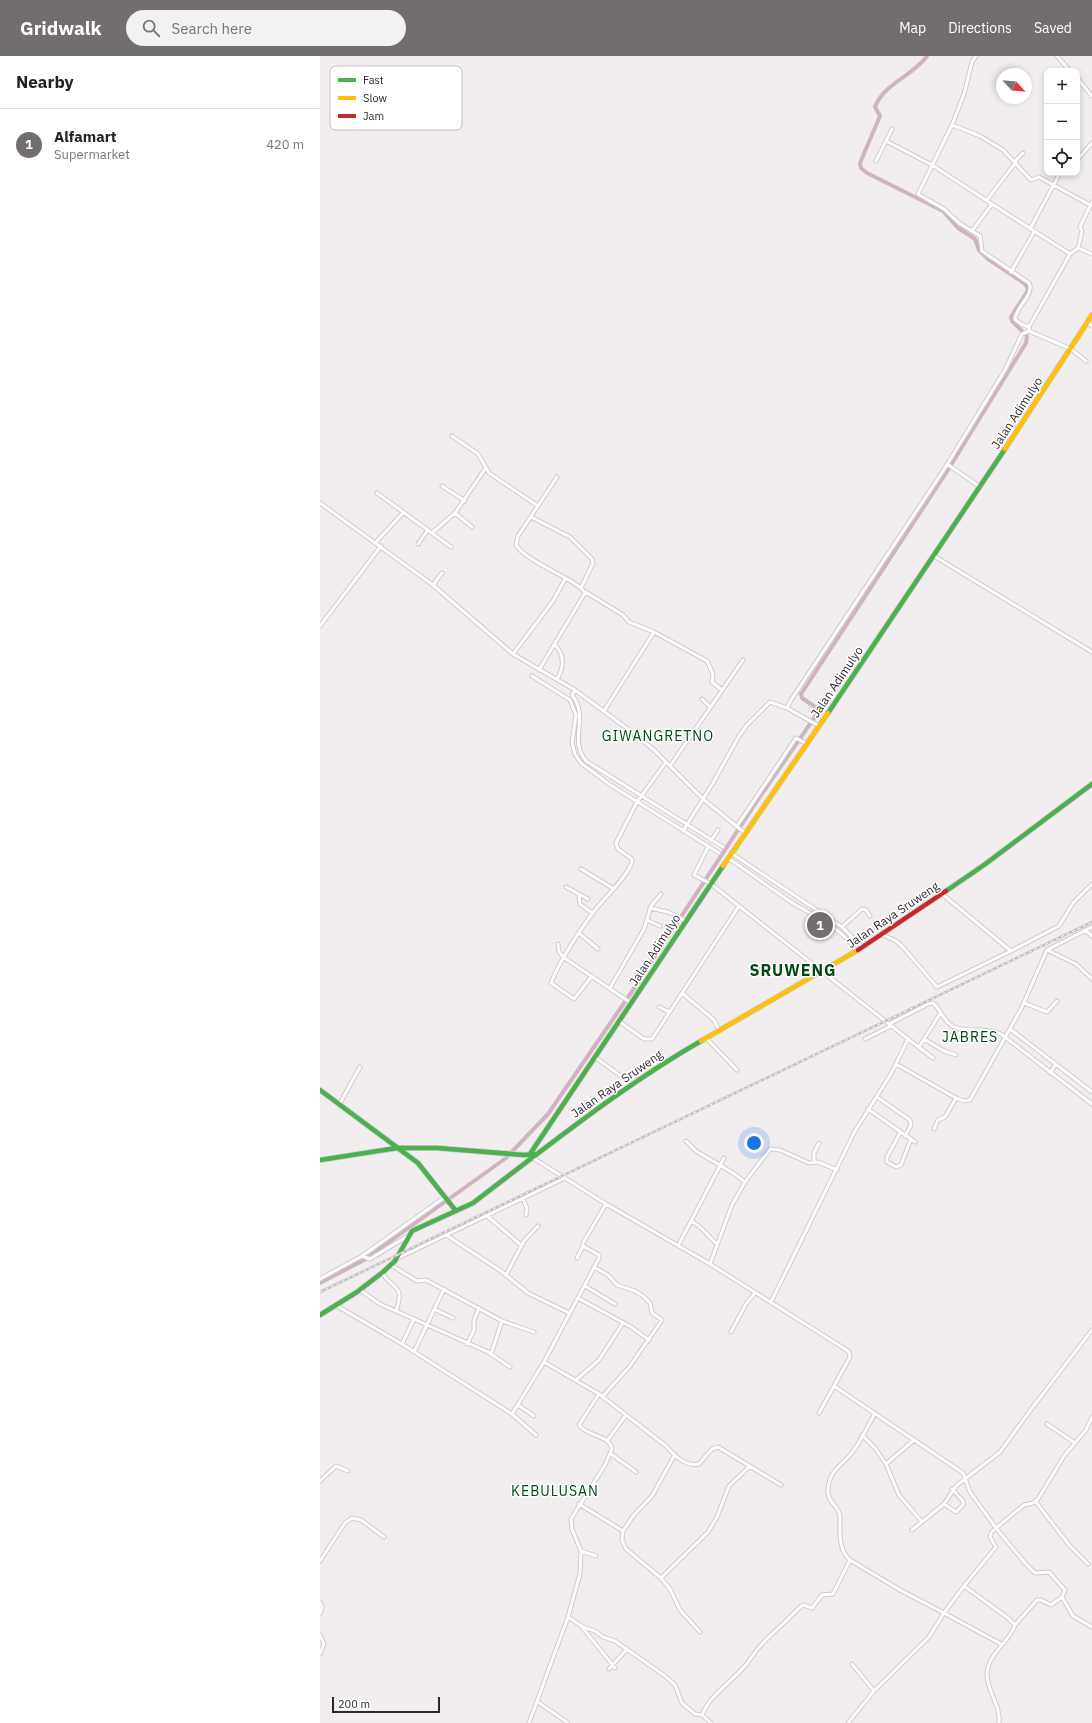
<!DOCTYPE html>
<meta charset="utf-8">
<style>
body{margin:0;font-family:"IBM Plex Sans",sans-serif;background:#f2f2f2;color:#222}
.controls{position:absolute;right:12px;top:12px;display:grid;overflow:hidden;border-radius:8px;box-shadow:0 2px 6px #0003}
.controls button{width:36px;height:36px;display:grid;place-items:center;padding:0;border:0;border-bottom:1px solid #e0e0e0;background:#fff;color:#222;font:20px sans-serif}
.compass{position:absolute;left:676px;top:12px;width:36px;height:36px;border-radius:50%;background:#fff;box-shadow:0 2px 6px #0003;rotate:116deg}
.scale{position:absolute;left:12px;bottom:10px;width:108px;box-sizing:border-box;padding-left:4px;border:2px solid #2d292a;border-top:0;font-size:11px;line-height:14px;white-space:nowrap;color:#2d292a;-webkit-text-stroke:3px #fff;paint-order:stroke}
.you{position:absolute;left:434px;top:1087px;width:14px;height:14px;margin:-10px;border:3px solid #fff;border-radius:50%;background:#1a73e8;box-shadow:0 0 0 6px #1a73e833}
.badge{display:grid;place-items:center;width:26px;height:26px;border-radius:50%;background:#726e6f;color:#fff;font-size:13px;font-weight:700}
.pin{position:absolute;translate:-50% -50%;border:2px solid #fff;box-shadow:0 1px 4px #0006}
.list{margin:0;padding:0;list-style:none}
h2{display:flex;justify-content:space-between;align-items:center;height:52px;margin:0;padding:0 16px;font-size:17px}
h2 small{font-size:13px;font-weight:400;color:#767676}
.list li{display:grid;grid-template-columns:26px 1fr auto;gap:12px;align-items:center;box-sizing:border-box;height:72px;padding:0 16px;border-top:1px solid #e0e0e0}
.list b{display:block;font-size:15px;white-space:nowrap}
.list p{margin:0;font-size:13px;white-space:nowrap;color:#767676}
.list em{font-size:13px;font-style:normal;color:#767676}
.icon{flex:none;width:22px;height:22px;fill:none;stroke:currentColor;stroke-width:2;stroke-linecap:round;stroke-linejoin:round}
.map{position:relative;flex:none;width:772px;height:1667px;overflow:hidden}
header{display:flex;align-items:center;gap:24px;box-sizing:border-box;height:56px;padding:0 20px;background:#726e6f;color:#fff}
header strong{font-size:19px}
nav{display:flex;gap:22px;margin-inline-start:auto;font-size:14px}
.search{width:280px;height:36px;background:#f2f2f2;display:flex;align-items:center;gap:10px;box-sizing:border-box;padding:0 14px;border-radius:22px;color:#767676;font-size:15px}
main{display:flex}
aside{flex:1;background:#fff}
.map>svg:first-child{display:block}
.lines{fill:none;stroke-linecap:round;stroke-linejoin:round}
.canal{stroke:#ceb4bf;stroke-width:4}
.street-casing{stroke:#cfcbcd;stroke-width:5}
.fast-casing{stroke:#cfcbcd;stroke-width:6}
.slow-casing{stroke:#cfcbcd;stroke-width:6}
.jam-casing{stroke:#cfcbcd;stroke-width:6}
.street{stroke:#fdfcfd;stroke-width:3}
.fast{stroke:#4caf50;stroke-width:4.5}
.slow{stroke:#ffc107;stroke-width:4.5}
.jam{stroke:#c62828;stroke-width:4.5}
.rail-casing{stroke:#c1c0c0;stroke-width:2.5}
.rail{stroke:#fff;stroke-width:1;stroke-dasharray:3;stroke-linecap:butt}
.labels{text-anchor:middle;stroke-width:3;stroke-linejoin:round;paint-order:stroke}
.street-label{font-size:12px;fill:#2d292a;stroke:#fff}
.quarter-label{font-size:14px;letter-spacing:1px;fill:#024717;stroke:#fff}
.district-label{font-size:16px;font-weight:bold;letter-spacing:1px;fill:#024717;stroke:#fff}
.key{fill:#fff;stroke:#c0bfbf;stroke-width:1}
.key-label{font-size:11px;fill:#2d292a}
</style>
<header>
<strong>Gridwalk</strong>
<div class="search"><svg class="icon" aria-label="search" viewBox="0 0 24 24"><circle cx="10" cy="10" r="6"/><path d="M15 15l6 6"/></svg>Search here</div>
<nav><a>Map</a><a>Directions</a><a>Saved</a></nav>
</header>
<main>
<aside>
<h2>Nearby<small></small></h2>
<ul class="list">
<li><span class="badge">1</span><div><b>Alfamart</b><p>Supermarket</p></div><em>420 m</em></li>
</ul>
</aside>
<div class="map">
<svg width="772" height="1667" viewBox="0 0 772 1667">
<rect width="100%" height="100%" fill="#f2edef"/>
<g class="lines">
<path class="canal" d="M0,1227l44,-23 142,-102 42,-44 85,-124 128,-195 58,-84 -1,-2 -16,-11 -1,-4 145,-221 80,-130 1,-7 -15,-15 -1,-4 16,-25 1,-4 -4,-5 -36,-24 -9,-9 -4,-11 -17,-11 -15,-17 -76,-38 -6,-5 -1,-5 20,-47 -5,-9c9,-24 38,-31 52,-51"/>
<defs>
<path id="street" d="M656,0l-4,6 -8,32 -12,31 -34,69 26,15 15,14 21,13 2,15 47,32c6,11 -13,24 -14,36l6,5 8,3
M737,0l13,15
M757,22l15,18
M632,69l28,11 23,14 28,30 8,-3 51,28
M566,85l46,24 60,39
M757,104l15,-17
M556,105l16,-32
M695,105l8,-8
M667,144l29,-38
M710,173l30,-56
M652,175l20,-27 78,50
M758,192l4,-17 -2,-4 12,-25
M691,216l23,-40
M767,267l5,3
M709,275l42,18 15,12
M132,380l26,18 11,19 49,33
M627,408l33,23
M122,430l23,15
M57,437l74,54
M0,447l113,82 80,69 62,36 61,45 19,16 48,48 42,34
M135,457l17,14
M211,461l39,20 22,22 1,4 -12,25
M113,476l22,-19 30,-44
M56,486l27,-29
M98,488l10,-14
M614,500l158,96
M113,529l9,-12
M264,535l39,24 6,7 25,10 -50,79
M0,570l61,-80
M334,576l53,29 6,13 -1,8 10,8
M235,589c10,10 9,23 2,34
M193,598l40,-53 12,-22
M219,614l46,-77c-5,-12 -59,-31 -69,-48l2,-9 39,-59
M212,620l38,24 6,15 -4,28 3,11 6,9 28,21 110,69
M255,634l-3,5c18,23 -4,44 14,66l137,86
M382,643l8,8
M499,670l-32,-18 4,-8 152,-229 62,-101 17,-36 7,-3v-4l41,-73 8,-6 14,6
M350,710l73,-106
M417,770l59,-88 11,6
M363,775l30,-48 26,-47 8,-11 23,-23 17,6
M391,785l7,-11
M388,791l-14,28 17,9 178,140 39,-20 5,-1c8,6 9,18 21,24 14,6 32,0 47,7l91,70
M411,797l111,74 20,20
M408,802c20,14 40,28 60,42 24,16 53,26 68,51
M261,813l33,20
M246,831l22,12
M622,838l69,57 48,-25 14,-23 19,-19
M259,839l1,9 12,9
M330,852l18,4 18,9
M327,864l13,6
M522,871l20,-18 4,1 4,6
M765,874l7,6
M260,878l18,15
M561,878l15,7 6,5 35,41 74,-36
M238,888l1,8 4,5 68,46
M727,894l29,14 16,15
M272,920l-18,23 -23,-16c8,-21 30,-54 43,-72 8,-10 40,-41 38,-52l-14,-10 -2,-6 21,-41 29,-40
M290,932l34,-59 7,-23 10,-12
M362,937l32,27 5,10
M704,947l23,9 10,-11
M339,951l10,5
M300,966l24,17h8l87,-133
M690,973l82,63
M386,982l31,32
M545,983l26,-13
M588,983l25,19
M604,983l20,12 12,4
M599,991l21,-33
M276,1002l25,18
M576,1008l60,34 8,3 6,-1 51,-91 26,-59 45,-23
M730,1017l6,-9
M557,1041l33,23 1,5 -6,11
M19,1049l21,-38
M548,1053l47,33
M614,1073l4,-9 7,-3 11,-19
M580,1077l-13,24v5l9,5 5,-2 10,-26
M366,1085l10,10 37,22 12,9
M213,1102l73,46 104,60 135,85 4,3 1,5 -16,29 129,87 7,19 26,36 28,-23 9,-2 5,-4 26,-43 22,-26 6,-13
M494,1106v-9l5,-10
M203,1143l4,9 -1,7
M166,1159l35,30
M371,1165c11,5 16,15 26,23
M126,1179l119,-57
M358,1190l46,-88
M42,1200l83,-59
M78,1202l48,-23 55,36 27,22 41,20
M257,1202l6,-12
M390,1208l22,-59 13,-23 25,-33 10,1 29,13 9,-1 19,8
M71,1209l26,16 9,-1 76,41 32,11
M274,1211l14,8 9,10 18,6 8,5 7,7 2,10 10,7 -32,46 -27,30
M62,1217c12,18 23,11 14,38
M186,1219l18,-34 14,-15
M0,1223l42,-23 8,3 36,-22
M265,1230l30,18
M40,1234l20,14 108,48 22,15
M258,1242l53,29 18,13
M451,1246l84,-171 37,-59 16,-33 -19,-15
M17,1250l65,38 110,70 32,-52 55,-104v-3l-16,-9v-3l23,-39
M114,1253l19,9
M411,1276l15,-28 9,-11
M82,1288l12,-25
M147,1288l7,-14v-10l5,-12
M94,1296l30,-63
M171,1298l11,-33
M256,1324l23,-20 24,-37
M279,1338l67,52c8,9 19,21 33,18l13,-15 6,-2 63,38
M198,1349l16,11
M499,1357l15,-27
M555,1357c-7,13 -13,26 -21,37 -11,16 -27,20 -26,43 1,11 12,14 12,24 0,14 -2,33 10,43l50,30 44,23 20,-27
M192,1358l24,21
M727,1368l28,19
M542,1379l13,13 11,16
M594,1384l-28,24 13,31 23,27
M287,1385l19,-26
M291,1398l25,18
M0,1425l16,-15 12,5
M716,1446l33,43 19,19
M259,1448l44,27 10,-15 19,-20 22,-40
M624,1448l12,8 7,-7v-4l-11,-12
M592,1474l32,-26 12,-18 44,-34 32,-44 60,-78
M303,1475l-1,9 4,9 35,29 9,11 10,21 20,22
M261,1495l15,5
M0,1505l25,-38 7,-5 9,2 23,17
M341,1522l47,-46 9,-15 12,-31 21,-20
M0,1546l2,5 -2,7
M248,1561l15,10 12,4 8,6 12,4 50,35 10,9 7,18 13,11 7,1
M695,1569l22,-25h4l10,5 11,-8 11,19 19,11
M262,1571l33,41
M0,1579l4,9 -4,10
M532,1608l22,27
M289,1613l18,-20
M218,1646l30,21
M209,1667l39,-106 12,-43 1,-23 -9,-22 -1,-10 34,-54 7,-16c-2,-14 -26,-13 -33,-24l20,-31 -55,-32
M391,1667l-9,-8c7,-19 28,-32 41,-47 7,-7 11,-16 19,-24 11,-12 25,-23 36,-35l5,-4 9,3 10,-13 11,-1 17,-34
M528,1667l26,-32 55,-54 15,-24 57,31
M679,1667c2,-18 -12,-31 -12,-49 1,-21 22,-31 28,-49l-7,-7 -44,-32 32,-39 -6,-10 1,-4 5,-5 29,35 10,10 14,-1 16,18 -3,7"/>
<path id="fast" d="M508,657l177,-264
M626,835l38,-26 108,-81
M0,1034l98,73 38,48
M210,1098l193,-288
M0,1104l77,-12h40l87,7 13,-1c54,-41 105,-79 164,-113
M0,1259l37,-23 26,-20 12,-11 17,-30 61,-28 64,-49"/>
<path id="slow" d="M685,393l87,-134
M403,810l105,-153
M381,985l157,-91"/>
<path id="jam" d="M538,894l88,-59"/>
</defs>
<use href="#street" class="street-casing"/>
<use href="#fast" class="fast-casing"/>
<use href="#slow" class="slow-casing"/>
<use href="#jam" class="jam-casing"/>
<use href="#street" class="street"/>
<use href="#fast" class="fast"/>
<use href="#slow" class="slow"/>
<use href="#jam" class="jam"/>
<defs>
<path id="rail" d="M0,1236l772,-370"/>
</defs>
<use href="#rail" class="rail-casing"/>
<use href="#rail" class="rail"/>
</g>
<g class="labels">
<g class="street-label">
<text transform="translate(697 357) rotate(-57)" y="4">Jalan Adimulyo</text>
<text transform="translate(517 626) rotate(-56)" y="4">Jalan Adimulyo</text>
<text transform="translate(573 859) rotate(-34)" y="4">Jalan Raya Sruweng</text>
<text transform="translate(335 894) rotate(-57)" y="4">Jalan Adimulyo</text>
<text transform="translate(297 1028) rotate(-35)" y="4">Jalan Raya Sruweng</text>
</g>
<g class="quarter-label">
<text x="338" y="685">GIWANGRETNO</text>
<text x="650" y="986">JABRES</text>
<text x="235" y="1440">KEBULUSAN</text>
</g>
<g class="district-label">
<text x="473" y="920">SRUWENG</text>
</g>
</g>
<rect x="10" y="10" width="132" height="64" rx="6" class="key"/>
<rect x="18" y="22" width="18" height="4" fill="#4caf50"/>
<rect x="18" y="40" width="18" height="4" fill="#ffc107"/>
<rect x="18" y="58" width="18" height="4" fill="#c62828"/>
<g class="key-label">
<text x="43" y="28">Fast</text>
<text x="43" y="46">Slow</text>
<text x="43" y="64">Jam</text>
</g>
</svg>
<div class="controls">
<button>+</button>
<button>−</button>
<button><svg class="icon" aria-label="locate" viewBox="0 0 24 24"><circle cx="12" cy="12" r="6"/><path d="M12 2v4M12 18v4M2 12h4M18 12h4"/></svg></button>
</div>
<svg class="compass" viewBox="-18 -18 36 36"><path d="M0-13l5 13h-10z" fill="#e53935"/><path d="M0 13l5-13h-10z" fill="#767676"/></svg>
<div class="scale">200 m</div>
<div class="you"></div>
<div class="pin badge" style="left:500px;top:869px">1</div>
</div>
</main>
